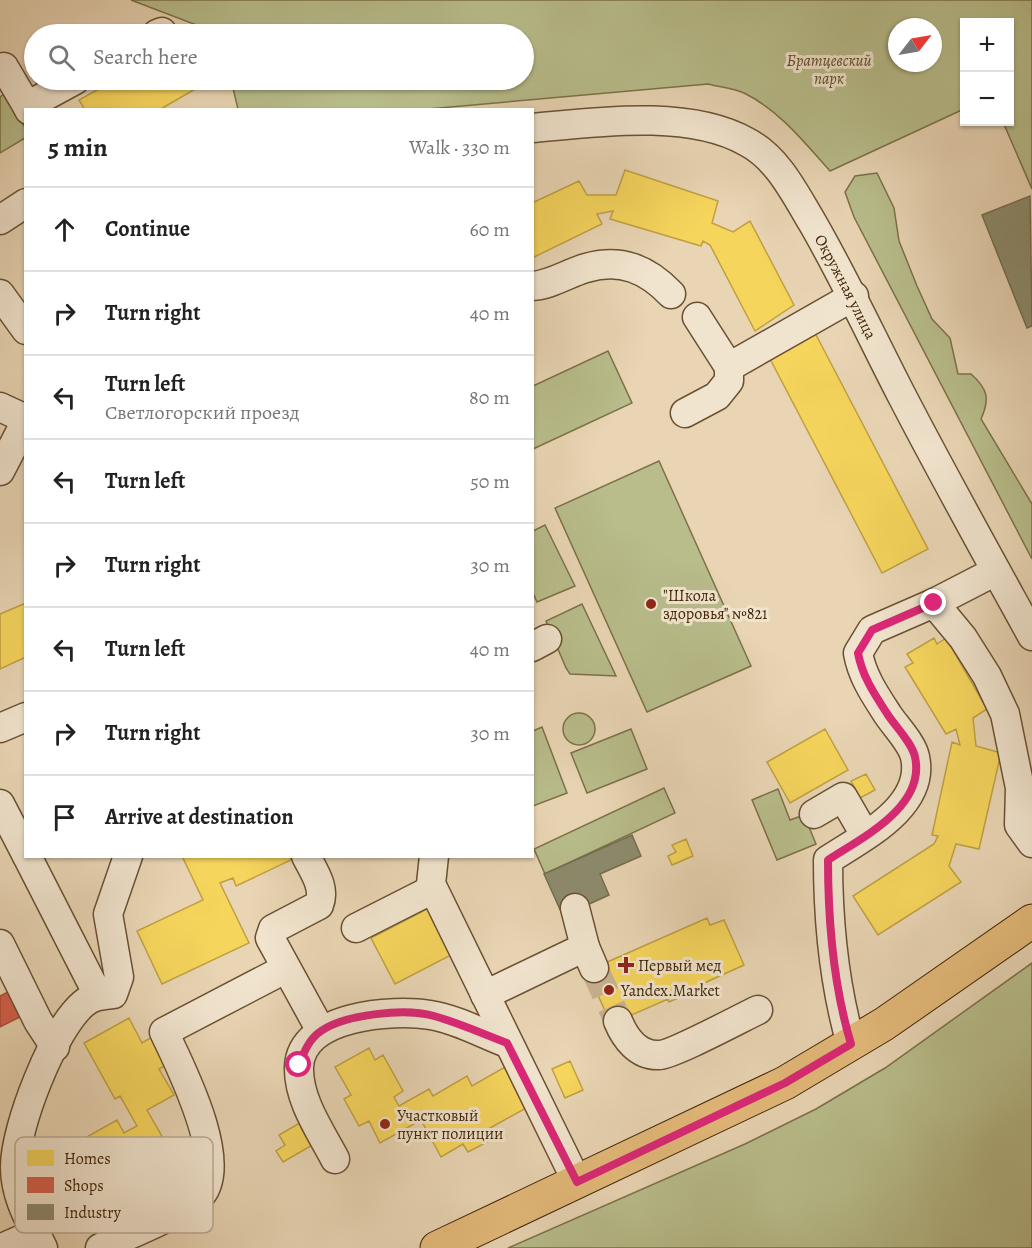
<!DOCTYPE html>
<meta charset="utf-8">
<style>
body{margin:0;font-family:Alegreya,serif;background:#f6f6f6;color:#222}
.controls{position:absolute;right:18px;top:18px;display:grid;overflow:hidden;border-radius:0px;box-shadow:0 2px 4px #0004}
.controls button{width:54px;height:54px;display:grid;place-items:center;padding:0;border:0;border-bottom:2px solid #e0e0e0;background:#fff;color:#222;font:30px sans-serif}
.compass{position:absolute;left:888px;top:18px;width:54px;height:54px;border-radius:50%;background:#fff;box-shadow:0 2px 4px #0004;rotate:59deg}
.stop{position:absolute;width:18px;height:18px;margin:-14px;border:4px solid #db2777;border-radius:50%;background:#fff}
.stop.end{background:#db2777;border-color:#fff;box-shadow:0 2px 6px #0008}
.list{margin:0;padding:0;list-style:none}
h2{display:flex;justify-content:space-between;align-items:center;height:78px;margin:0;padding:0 24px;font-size:26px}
h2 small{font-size:20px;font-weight:400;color:#767676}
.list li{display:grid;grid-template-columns:39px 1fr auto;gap:18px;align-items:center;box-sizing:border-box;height:84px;padding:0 24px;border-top:2px solid #e0e0e0}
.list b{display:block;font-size:22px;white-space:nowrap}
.list p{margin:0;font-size:20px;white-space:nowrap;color:#767676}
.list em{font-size:20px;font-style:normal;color:#767676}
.icon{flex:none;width:33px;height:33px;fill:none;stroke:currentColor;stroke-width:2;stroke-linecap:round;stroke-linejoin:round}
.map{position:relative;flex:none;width:1032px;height:1248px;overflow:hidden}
.search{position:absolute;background:#fff;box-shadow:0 2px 4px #0004;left:24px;top:24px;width:510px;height:66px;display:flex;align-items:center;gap:15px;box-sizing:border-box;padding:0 21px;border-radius:33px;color:#767676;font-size:22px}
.panel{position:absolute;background:#fff;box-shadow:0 2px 4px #0004;left:24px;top:108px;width:510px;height:750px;border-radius:0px}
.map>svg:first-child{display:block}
.green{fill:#b8bd8b;stroke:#7c7148;stroke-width:1.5;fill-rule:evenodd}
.homes{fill:#f6d55c;stroke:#bfa042;stroke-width:1.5}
.shops{fill:#d6604d;stroke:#a94e38;stroke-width:1.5}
.industry{fill:#8c8c6e;stroke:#756d4f;stroke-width:1.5}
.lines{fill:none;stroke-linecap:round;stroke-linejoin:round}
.minor-tunnel{stroke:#c7b291;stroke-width:28;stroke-dasharray:28 14;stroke-linecap:butt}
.minor-casing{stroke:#6a5132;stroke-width:31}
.major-casing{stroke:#3f2506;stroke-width:35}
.minor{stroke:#f1e4ce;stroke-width:28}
.major{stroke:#e4ba7a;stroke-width:33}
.route{stroke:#db2777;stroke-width:8}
.poi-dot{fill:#8f2418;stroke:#f1e4ce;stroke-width:2}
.labels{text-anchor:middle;stroke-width:6;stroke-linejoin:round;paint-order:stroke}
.park-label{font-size:16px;font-style:italic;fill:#5d4b27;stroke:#f1e4ce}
.street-label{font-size:16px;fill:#3f2506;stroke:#f1e4ce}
.poi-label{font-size:16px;fill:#3f2506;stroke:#f1e4ce;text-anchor:start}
.key{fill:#f1e4ce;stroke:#bcab92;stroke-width:1.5}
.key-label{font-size:16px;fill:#3f2506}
</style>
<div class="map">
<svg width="1032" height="1248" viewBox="0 0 1032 1248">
<rect width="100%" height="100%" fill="#e9d5b4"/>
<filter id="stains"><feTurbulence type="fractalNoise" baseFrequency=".00333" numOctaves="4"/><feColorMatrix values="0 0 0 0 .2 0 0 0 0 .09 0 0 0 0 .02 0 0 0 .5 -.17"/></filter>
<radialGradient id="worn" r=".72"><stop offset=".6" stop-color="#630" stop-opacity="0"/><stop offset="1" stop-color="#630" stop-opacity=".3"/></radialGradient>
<path class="green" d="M131,0h901v189l-29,-67h7v-100h-46v87l-134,62c-25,-28 -51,-61 -86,-78 -11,-5 -25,-6 -36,-9l-280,25h-190l-7,-29h293v-46h-304zM897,27h36v36h-36z
M4,94l22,35 -1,9 -25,15v-56z
M877,173l17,35 5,33 18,45 15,33 18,19 8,36h13c17,15 19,25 10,45l51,85v55l-178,-342 -9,-25 10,-16z
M608,351l24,52 -99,46v-63z
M659,461l92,205 -104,46 -92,-204z
M545,525l30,61 -38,16 -4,-9v-62z
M582,604l34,72 -46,-2 -4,-6 -20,-47z
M563 729a16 16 0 1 1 32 0a16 16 0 1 1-32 0Z
M542,727l25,66 -34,13v-75z
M631,729l16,40 -60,24 -16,-40z
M664,788l11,25 -130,61 -11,-25z
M778,789l12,31 14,-5 12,29 -39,16 -25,-60z
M1032,963v285h-524l237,-104 71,-35 69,-41z"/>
<path class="homes" d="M115,80h96l-52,30h-74l-6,-10z
M625,170l93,31 -6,22 21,9 17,-11 44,84 -39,26 -45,-86 -7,-4 -2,5 -91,-27 3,-8 -16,3 5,10 -70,34v-55l47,-22 8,14h29z
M814,331l114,218 -46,24 -114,-218z
M26,603v54l-26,12v-55z
M934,638l3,6 9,-6 41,71 -14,9 3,28 25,7 -22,96 -23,-5 -7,22 12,16 -83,53 -25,-39 81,-52 4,-8 -6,-1 20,-93 8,3 -4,-16 -10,5 -41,-67 8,-4 -6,-9z
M825,729l23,41 -58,33 -23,-41z
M866,774l9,16 -15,8 -9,-17z
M686,839l7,17 -21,9 -4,-9 8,-4 -4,-7z
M182,856h107l2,4 -55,26 -3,-8 -13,5 29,60 -87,41 -25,-53 66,-31z
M429,908l24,46 -58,30 -24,-46z
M707,918l3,7 14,-5 20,45 -53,24 1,3 -23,10 -1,-3 -57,25 -24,-53z
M129,1018l13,25 10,-6 16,27 -9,5 15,26 -27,15 32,56 -24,14 -3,-7 -39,21 -6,-10 -24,13 -25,-44 59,-33 7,13 13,-7 -17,-30 -5,3 -31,-56z
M369,1048l6,12 8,-5 20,36 -9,6 5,9 30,-17 4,7 34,-20 5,10 33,-19 23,40 -38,21 5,10 -27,14 -5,-8 -22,13 -20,-37 -41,23 -11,-22 -10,5 -15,-27 7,-4 -16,-28z
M570,1061l13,29 -18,8 -13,-29z
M303,1121l13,22 -33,19 -7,-11 9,-6 -6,-10z"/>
<path class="shops" d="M8,992l12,25 -20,10v-31z"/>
<path class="industry" d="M1030,196l2,130 -5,2 -45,-113z
M632,835l9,21 -41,18 9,21 -46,21 -19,-42z"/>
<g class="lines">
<path class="minor-tunnel" d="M594,968l24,53"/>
<defs>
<g id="minor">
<path d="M157,34l5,-2"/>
<path d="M0,70l4,-3 23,39"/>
<path d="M29,110l-2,-4 48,-26"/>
<path id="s1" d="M532,128c65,-6 157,-19 215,14 31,16 48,52 65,80 33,57 60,116 90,174 42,81 86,160 130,240"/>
<path d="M0,220l26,-17"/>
<path d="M532,286c19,-1 36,-13 54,-18 35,-10 61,1 85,26"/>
<path d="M0,294l26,36"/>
<path d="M697,317l32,50"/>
<path d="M0,407l26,12"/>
<path d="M685,413l32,-17 12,-15v-14l125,-71"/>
<path d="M0,471l26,-50"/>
<path d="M934,603l29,35 24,38 18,38 15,74 -1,37 13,18"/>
<path d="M532,647l15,-8"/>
<path d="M0,728l26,-11"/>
<path d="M0,804l26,50"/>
<path d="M814,814l29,-17 22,38"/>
<path d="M27,856l71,139"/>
<path d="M306,856c8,16 20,32 13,49l-46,24 -3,9 51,93"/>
<path d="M434,856l-3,28 146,298"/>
<path d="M575,908l10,39"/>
<path d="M356,928l77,-39"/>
<path d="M0,944l38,77 17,26"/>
<path d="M485,995l100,-48 9,21"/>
<path d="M618,1021c7,17 20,35 41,34 13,0 82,-37 99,-45"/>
<path d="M851,1044c-17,-60 -23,-121 -23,-184 33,-22 98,-53 87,-103 -3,-14 -19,-30 -27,-42 -13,-20 -26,-39 -30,-62l14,-23 62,-27 62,-32"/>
<path d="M335,1159c-14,-27 -37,-59 -36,-92 2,-52 94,-58 131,-52 26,4 53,19 77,28"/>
<path d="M2,1248l34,-15"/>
<path d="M43,1248c-13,-27 -28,-51 -28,-81 0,-40 38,-137 68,-163 9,-8 19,-9 30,-10l6,-17 -11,-63 20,-58"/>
<path d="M100,1248c27,-13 78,-32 99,-51 33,-31 -19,-131 -35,-165l121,-63"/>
</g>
<path id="major" d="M437,1248l348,-165 99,-59 148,-103"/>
</defs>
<use href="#minor" class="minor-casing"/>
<use href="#major" class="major-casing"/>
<use href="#minor" class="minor"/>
<use href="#major" class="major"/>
</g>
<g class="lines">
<path class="route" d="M299,1065c5,-13 10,-26 22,-34 25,-17 84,-23 113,-15 25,7 49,18 73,27l70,139 208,-99 66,-39c-18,-60 -23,-121 -23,-184 33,-22 98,-53 87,-103 -3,-14 -19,-30 -27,-42 -13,-20 -26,-39 -30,-62l14,-23 62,-27"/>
</g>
<g class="poi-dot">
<circle cx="651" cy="604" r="6"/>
<path d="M623 956h6v6h6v6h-6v6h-6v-6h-6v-6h6z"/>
<circle cx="609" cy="990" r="6"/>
<circle cx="385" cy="1124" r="6"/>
</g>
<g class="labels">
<g class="park-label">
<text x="829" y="66">Братцевский<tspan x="829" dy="18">парк</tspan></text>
</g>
<g class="street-label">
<text dy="6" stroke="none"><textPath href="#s1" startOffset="396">Окружная улица</textPath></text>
</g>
<g class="poi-label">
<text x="663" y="601">"Школа<tspan x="663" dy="18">здоровья" №821</tspan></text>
<text x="638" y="971">Первый мед</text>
<text x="621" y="996">Yandex.Market</text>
<text x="397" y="1121">Участковый<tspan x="397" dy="18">пункт полиции</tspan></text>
</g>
</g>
<rect x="15" y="1137" width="198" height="96" rx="9" class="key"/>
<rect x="27" y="1150" width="27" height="16" fill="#f6d55c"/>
<rect x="27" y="1177" width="27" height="16" fill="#d6604d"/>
<rect x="27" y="1204" width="27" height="16" fill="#8c8c6e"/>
<g class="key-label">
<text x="64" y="1164">Homes</text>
<text x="64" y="1191">Shops</text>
<text x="64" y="1218">Industry</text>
</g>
<rect width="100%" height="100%" filter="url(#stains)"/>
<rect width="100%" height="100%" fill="url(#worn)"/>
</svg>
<div class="controls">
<button>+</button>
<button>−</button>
</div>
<svg class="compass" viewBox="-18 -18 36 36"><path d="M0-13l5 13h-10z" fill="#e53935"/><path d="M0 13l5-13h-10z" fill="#767676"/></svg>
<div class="stop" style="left:299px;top:1065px"></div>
<div class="stop end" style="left:934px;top:603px"></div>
<div class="search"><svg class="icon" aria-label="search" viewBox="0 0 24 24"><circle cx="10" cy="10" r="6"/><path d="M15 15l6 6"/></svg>Search here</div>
<section class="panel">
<h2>5 min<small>Walk · 330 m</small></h2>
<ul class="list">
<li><svg class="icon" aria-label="ahead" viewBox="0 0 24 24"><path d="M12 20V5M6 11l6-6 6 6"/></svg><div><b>Continue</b></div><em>60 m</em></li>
<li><svg class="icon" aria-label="right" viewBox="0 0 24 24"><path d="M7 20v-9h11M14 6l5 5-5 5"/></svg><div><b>Turn right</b></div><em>40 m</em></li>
<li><svg class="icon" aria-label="left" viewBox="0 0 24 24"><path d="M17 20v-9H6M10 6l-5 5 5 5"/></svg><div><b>Turn left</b><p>Светлогорский проезд</p></div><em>80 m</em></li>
<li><svg class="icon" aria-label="left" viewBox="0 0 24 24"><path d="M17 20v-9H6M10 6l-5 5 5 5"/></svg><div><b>Turn left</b></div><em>50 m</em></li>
<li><svg class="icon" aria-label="right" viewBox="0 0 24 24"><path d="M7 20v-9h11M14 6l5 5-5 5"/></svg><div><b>Turn right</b></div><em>30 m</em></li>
<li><svg class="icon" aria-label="left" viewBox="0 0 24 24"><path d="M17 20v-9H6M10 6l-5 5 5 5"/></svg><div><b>Turn left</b></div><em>40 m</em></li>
<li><svg class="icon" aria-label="right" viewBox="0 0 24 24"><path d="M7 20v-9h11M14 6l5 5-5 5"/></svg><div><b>Turn right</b></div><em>30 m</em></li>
<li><svg class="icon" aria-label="arrive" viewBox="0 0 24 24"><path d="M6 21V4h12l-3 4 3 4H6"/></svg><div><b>Arrive at destination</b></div></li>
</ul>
</section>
</div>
